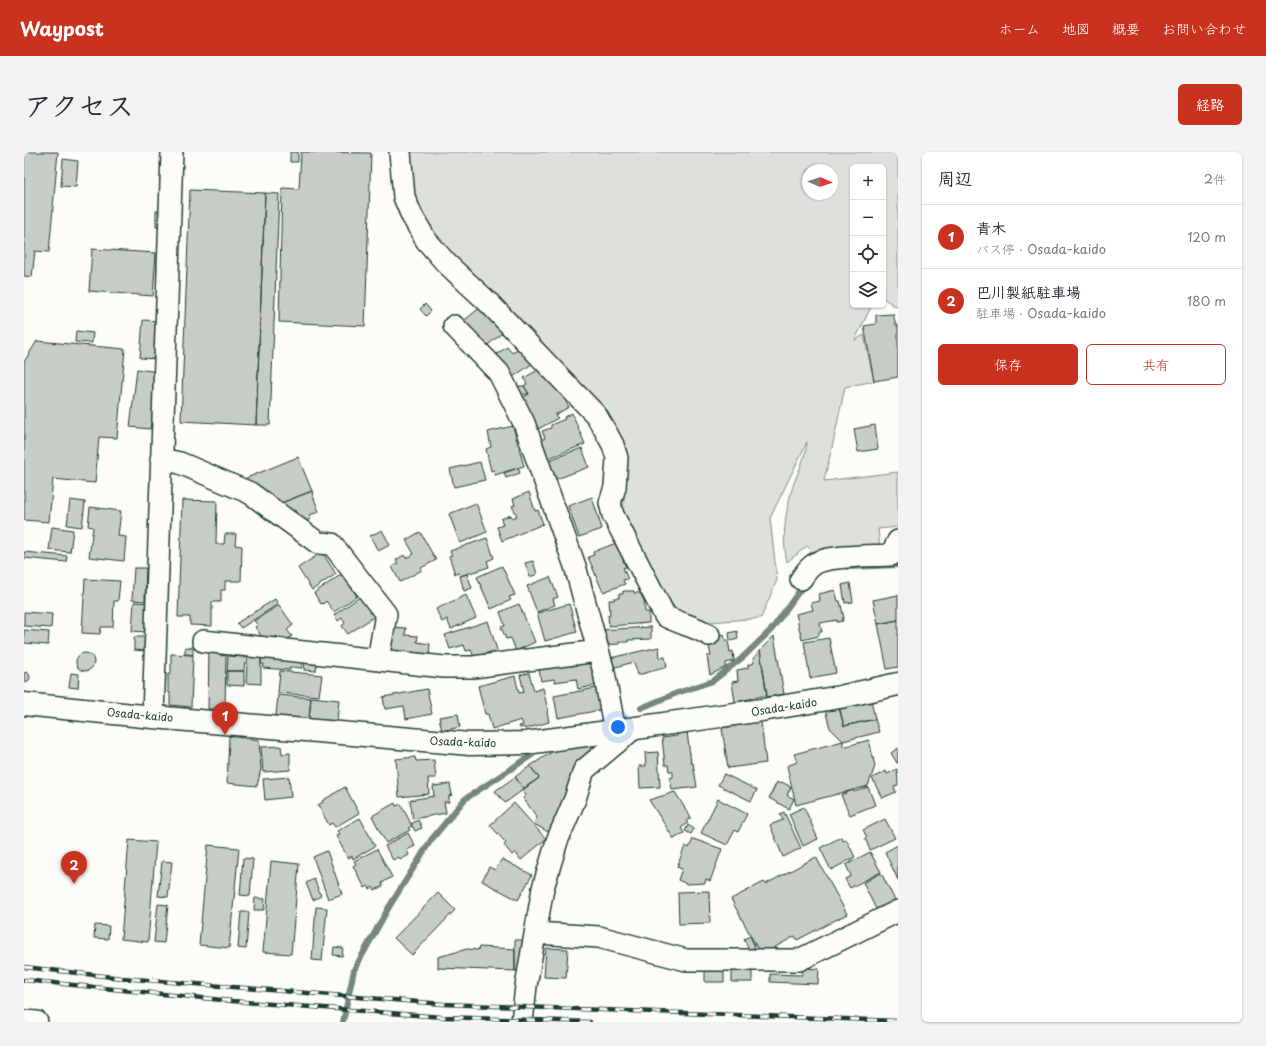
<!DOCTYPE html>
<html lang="ja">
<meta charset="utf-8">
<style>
body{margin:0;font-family:"Playpen Sans","Klee One",sans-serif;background:#f2f2f3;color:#2b2b33}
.controls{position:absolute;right:12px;top:12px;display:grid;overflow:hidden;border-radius:6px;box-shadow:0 1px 3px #0004}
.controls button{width:36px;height:36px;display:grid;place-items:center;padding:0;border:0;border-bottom:1px solid #e1e1e2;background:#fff;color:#2b2b33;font:20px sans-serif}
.compass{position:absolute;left:778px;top:12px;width:36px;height:36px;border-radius:50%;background:#fff;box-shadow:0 1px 3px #0004;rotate:92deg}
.you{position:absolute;left:594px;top:575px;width:14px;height:14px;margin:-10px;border:3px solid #fff;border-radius:50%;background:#1a73e8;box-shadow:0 0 0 6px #1a73e833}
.badge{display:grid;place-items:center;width:26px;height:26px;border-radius:50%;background:#c8321e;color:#fff;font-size:13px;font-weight:700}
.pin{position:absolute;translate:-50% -33px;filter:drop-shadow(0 1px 2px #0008)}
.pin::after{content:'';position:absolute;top:21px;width:14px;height:12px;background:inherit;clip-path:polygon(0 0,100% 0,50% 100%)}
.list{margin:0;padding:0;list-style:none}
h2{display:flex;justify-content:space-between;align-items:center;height:52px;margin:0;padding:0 16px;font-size:17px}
h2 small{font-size:13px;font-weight:400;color:#7c7c81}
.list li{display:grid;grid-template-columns:26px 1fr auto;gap:12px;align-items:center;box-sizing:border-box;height:64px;padding:0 16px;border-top:1px solid #e1e1e2}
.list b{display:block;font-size:15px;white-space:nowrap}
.list p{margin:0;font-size:13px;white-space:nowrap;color:#7c7c81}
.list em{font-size:13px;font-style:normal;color:#7c7c81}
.actions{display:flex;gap:8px;padding:12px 16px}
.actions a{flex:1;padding:9px 0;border:1px solid #c8321e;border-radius:6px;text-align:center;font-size:14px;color:#c8321e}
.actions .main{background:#c8321e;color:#fff}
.icon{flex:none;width:22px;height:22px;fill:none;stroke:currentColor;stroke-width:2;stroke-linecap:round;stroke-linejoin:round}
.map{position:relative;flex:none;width:874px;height:870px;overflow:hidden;border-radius:6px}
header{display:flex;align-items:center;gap:24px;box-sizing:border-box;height:56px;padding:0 20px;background:#c8321e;color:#fff}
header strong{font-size:19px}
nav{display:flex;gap:22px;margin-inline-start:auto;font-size:14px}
.intro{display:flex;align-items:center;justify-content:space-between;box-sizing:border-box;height:96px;padding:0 24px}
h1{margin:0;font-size:28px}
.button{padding:10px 18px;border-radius:6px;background:#c8321e;color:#fff;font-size:14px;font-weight:700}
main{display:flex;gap:24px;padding:0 24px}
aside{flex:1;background:#fff;border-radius:6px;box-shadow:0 1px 3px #0004}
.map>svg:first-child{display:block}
.green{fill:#dde0db;stroke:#7e8e88;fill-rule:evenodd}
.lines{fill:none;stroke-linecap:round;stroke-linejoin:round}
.stream{stroke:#75877f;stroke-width:6}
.building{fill:#c6cdc7;stroke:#1f3d34}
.minor-casing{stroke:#1f3d34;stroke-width:24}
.major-casing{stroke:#1f3d34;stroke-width:25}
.minor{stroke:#fdfcf7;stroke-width:21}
.major{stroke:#fdfcf7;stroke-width:22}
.rail-casing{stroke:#1f3d34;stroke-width:4.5}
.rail{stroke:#fdfcf7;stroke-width:3;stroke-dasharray:9;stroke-linecap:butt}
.labels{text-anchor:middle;stroke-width:3;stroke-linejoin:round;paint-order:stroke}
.street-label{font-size:11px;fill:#1f3d34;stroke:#fdfcf7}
</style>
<header>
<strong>Waypost</strong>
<nav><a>ホーム</a><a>地図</a><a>概要</a><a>お問い合わせ</a></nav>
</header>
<div class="intro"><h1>アクセス</h1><a class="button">経路</a></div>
<main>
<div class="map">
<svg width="874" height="870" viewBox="0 0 874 870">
<rect width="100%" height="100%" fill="#fdfcf7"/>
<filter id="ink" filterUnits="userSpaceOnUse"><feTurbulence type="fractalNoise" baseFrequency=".025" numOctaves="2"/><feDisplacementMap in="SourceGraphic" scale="8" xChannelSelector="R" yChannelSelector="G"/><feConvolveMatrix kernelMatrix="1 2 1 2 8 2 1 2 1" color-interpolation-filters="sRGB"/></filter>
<g filter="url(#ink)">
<path class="green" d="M382,0h492v156l-15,-10v-131h-30v138h19l-17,35 9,-5 10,46 -29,6 -12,56 -9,38 74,-9v55l-20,2 2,19 -65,6 -8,-8 -20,16c-6,-26 -1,-54 7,-79 5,-13 12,-27 13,-41l-37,76 7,62 -16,38 -76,6 -29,-45 -33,-57 3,-74 -117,-137 -83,-71 -25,-66zM784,18h24v24h-24z"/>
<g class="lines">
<path class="stream" d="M824,415l50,-2
M617,556l36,-15 36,-12 29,-23 30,-29 33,-46
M319,870l11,-52 35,-63 42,-67 34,-41 67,-44"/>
</g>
<path class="building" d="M0,0h34l-9,100 -14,-1 -3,26 -8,-1z
M266,0h8v10h-8z
M277,0l70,1 -6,173 -86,-4 3,-134 17,1z
M39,7l15,2 -2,26 -15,-1z
M166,38l75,3 -9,232 -75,-4z
M241,41l14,1 -9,231h-14z
M132,59h6l-1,17 -5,-1z
M68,97l64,4 -3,43 -64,-5z
M463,150l21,26 -26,22 -21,-27z
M401,152l6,7 -5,5 -6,-7z
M869,162l3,11h2v52l-24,4 -10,-55 12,-2v-9z
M119,168l16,1 -2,38 -17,-1z
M52,179l17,2 -1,10 -17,-1z
M13,189l88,8 -8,89 -18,-1 -4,46 -42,-4 -4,43 -25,-2v-158z
M483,195l5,6 8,-6 12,17 -22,15 -16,-23z
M521,214l24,41 -14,8 3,3 -27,15 -9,-35 7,-4 -5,-8 3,-2 -3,-6z
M113,217l21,3 -8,57 -20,-2z
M486,234h14l5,8h-19z
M548,261l13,31 -41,16 -7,-18 8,-4 -3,-7 9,-3v-3l14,-6 -1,-2z
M851,273l3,24 -20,3 -4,-23z
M489,274l11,40 -29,9 -1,-5 -3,1 -5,-22 5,-2 -3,-15z
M558,296l7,19 -38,14 -7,-19z
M274,305l14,34 -36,14 -32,-26z
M456,310l5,18 -31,7 -4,-18z
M494,316l2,5 -14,5 -2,-5z
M288,339l1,2h-1l7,19 -10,3 2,4 -11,4 -5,-13 -7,3 -12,-8z
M505,340l6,19 3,-1 5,14 -41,17 -5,-14 6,-2 -2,-6 10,-4 1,3 5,-2 -5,-10 3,-1 -2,-6z
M568,345l10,32 -23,8 -11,-31z
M46,348l15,2 -3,25 -15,-2z
M158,348l35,1 -1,43h8l1,-10h11l-1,11 7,1 -1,35h-16v9h-4v12h-9v24l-22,-1v-8h-12z
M452,351l11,29 -27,11 -11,-29z
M66,355l31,4 -3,25 8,1 -2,24 -35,-4 4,-30 -5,-1z
M28,375l21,3 -3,22 -21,-2z
M358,378l8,15 -12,6 -8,-15z
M396,380l16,28 -15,8 1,2 -22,12 -8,-15 6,-4 -2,-3 8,-5 2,3 8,-4 -8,-14z
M463,386l7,20 -7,3 2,6 -29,9 -1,-3 -4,1 -6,-18 3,-1 -2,-4z
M592,391l10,24 -3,1 5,11 -5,1 2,4 -22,8 -15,-35 6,-2 -1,-3z
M0,400l43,4 -1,6 -42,-4z
M298,400l14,22 -24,16 -14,-22z
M509,409l4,13 -7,3 -5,-14z
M478,414l13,29 -6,2 2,3 -20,9 -14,-32z
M110,416h12l-1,33 -13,-1z
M318,422l15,22 -23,16 -8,-11 -3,3 -1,-1 -1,1 -7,-11z
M443,422l5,14 -8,3 -4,-15z
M526,425l8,20 -5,2 2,6 -18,7 -10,-26z
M61,427l35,2 -2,20h-4l-1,26h-12l-1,7 -18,-1z
M826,431l3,19 -8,1 -3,-18z
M811,438l3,11h2l4,17h-2l1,3 -6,1v-2l-17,3 2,9h-3v4l-17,4 -6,-26 17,-4 -2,-7 9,-2 -1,-7z
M599,439h11v2h10l1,19h4v11l-40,3 -1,-11h2l-1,-15h5v-2h5v-4h4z
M442,443l10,23 -25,11 -4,-10 -5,3 -6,-13z
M874,443v25l-20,4 -5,-24z
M337,444l17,18 -30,20 -6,-8 3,-3 -3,-5 -4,3 -4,-6z
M251,447l3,5 -37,24 -4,-5z
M110,450l14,1 -2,29 -14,-1z
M495,452l16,38 -19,9 -5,-13 -5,1 -5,-12 4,-1 -5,-14z
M545,452l8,28 -32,9 -8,-28z
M255,453l14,20 -6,5 5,6 -10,7 -5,-7 -11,7 -11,-16 3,-2 -4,-4z
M0,460l28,2 -1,14 -27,-2z
M874,468v47l-11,2 -9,-45z
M464,469l9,29 -23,7 -3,-7 -5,1 -2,-6 -14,4 -5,-14z
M366,475l16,1 -1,7 13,1 -1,6 13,2 -1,14 -42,-4z
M627,475v12l-23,1v2h-9v2l-17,1 -2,-15z
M0,478l25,2 -1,13 -24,-2z
M713,479l1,8 -8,2 -1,-8z
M700,482l1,6h3l2,12 3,-1 1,10 -8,2v4l-16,8 -3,-19h4l-4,-19z
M750,484l10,58 -17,3 -7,-47z
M110,485h12l-1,14 -11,-1z
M805,486l7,35 -26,5 -6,-36z
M161,495l8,1v7l-8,-1z
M635,495l1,11 5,-1 2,10 -29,8 -4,-13 -22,6 -2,-10z
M185,496h12v8l5,-1 -1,54h-17z
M224,497l13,4v31l-15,-1z
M736,498l7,45 -32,7 -3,-20 6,-1 -1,-11 11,-2v-3l6,-2 -1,-4z
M237,501l42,2 -1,13 -12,-1v3l-27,-2 1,-4h-3z
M52 510a9 9 0 1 1 18 0a9 9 0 1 1-18 0Z
M147,502l22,1 -2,52 -21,-2v-13h-2v-18h3z
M204,504l17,1 -1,14h-17z
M281,505l13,1 -2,13 -12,-1z
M568,509l6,24 -20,4 -2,-10 -21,3 -1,-3 -13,2 -2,-12 31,-5 1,2z
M203,519h17v15l-17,-1z
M256,519l42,4 -3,21 -41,-3z
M3,520l2,2 1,4 -1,2 -3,2 -2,-1v-8z
M47,521l8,1 -1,14 -9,-1z
M505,521l5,18 9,-3 5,23 -1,1 2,10 -24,7 -1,-2 -4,1 -1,-2 4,-1 -2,-5 -29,9 -4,-15h-3l-7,-28 37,-10 4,17 5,-1 -4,-17z
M572,536l5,22 -43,8 -4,-22z
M403,537l5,25 -26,5 -2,-13 -19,3 -2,-12z
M254,543l33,3 -2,21 -33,-3z
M287,545l28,3 -2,21 -28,-2z
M847,548l4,19 -31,7 -5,-18z
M815,554l5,20 31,-7 4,13 -36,9 -13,-13 -5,-19z
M434,562l2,13 -18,4 -3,-14z
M737,570l5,41 -38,5 -6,-40z
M663,580l4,31h2l4,24 -25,3 -2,-12 3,-1v-5l-4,-1 -1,-6h-3l-3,-27 15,-2v-2z
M205,584l30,4 2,29 -4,17 -30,-3z
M845,588l6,26 -7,20 -72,19 -9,-39 10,-4 -3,-8 49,-13v6z
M257,594l1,8 8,-1v17l-27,2 -2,-25z
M567,594l3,6 -42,82 -18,-10 3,-7 -14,-19 3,-3 -5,-5 18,-12 -9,-12 25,-16z
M874,596v15h-1l-6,-10z
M634,600l2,35 -20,1 -1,-22h7l-1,-13z
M391,605l1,4 18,-1 2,18h-8l1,16 -30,3 -3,-38z
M506,614l9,12 -15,11 -9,-12z
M873,617l1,16 -4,2 2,5 -14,6 -10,-20 14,-7 1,3z
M700,622l33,16 -6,11 -33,-16z
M265,625l2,20 -26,3 -2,-21z
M491,625l9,12 -19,14 -10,-12z
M753,630l3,2 2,-2 9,5 -4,8 7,4 -5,10 -20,-11z
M426,632l2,11 -3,1v6h-5l2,11 -33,6 -3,-19 24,-4 -1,-10z
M321,635l14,26 -24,14 -3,-4 -3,2 -11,-20 5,-3 -1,-1z
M844,635l7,18 -25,10 -9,-20 12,-5 1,2z
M651,640l16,26 -5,3 2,2 -7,5 3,5 -10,6 -25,-39z
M694,647l29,15 -9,18 -3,-2 -8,15 -26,-12z
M371,651l1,3 5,-2 11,22 -4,2 2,2 -24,13 -14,-27z
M490,651l32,36 -25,21 -6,-8 -3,3 -8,-10 2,-2 -16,-18z
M780,655l14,32 -15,7 -14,-32z
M760,660l17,36 -18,9 -13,-32 13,-5 -3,-6z
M336,666l15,28 -22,13 -1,-3 -4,2 -12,-22 3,-2 -2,-3z
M861,667l10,19 -25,12 -5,-12 2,-1 -4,-7z
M394,668l4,8 -7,3 -4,-7z
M664,673l6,4 -3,5 -6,-3z
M384,681l7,13 -8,4 2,5 -9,5 -1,-3 -6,3 -8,-14z
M817,685l2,4 3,-2 9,18 -24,13 -11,-22z
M669,687l29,10 -12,32 -4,-2 -1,4 -18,1 -9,-4 4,-11 -5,-2 8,-21 4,2z
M105,688l27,2 -8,100 -27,-3z
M184,693l31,3 -10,100 -30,-3z
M874,693v35l-13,-28z
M353,697l15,28 -10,6 1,3 -8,4 -2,-3 -3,2 -2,-3 -3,2 -12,-22 3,-2 -2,-3z
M303,699l15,43 -14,5 -15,-42z
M846,700l11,20 -31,16 -5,-9 6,-3 -5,-11z
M792,705l31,57 -50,26 -2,-4 -34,19 -30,-56 33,-17 2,2z
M219,706l10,1 -3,37 -10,-1z
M478,707l30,16 -14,25 -36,-19 7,-14 6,3z
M138,709l10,1 -4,35 -10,-1z
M247,709l28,3 -8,90 -28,-2z
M857,721l14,27 -19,9 -13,-26z
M290,727l7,17 -8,4 -7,-17z
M685,739l1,32 -31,1 -1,-32z
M414,741l17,17 -43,45 -18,-17z
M231,746l10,1 -1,11h-10z
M134,752l10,1 -4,38 -10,-1z
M292,755l11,1 -5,53 -10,-1z
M217,760h8l-3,37 -8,-1z
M71,773l14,1 -1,13 -14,-1z
M726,784l5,11 -6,3 -5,-11z
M491,788h8l-2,31h-6z
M310,795l9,1 -1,8 -9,-1z
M455,795l36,2v22l-77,-3v-11l29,-8 11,1z
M522,796l22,1 -2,29 -22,-1z
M779,816l16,1 -1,15 -48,-2v-8l32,1z
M681,818h19v12h-19z
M708,818h20v12h-20z"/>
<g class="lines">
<defs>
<path id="minor" d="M376,0l4,45 8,19 14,24 20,23 44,41 58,61 48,50 10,17 7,13 4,13 -2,29 -5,16 3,12 52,101c15,8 30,10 44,19
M430,174l45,47 25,50 51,143 29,106 11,59
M137,307l19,4 70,30 68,50 14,1 54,70 -8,46
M777,427c4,-6 9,-13 15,-16 16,-8 57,-7 75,-8l7,-14
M179,489l241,26h29l125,-16
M129,565l19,-565
M512,781l63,4 87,23h113l99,-49
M0,869l13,1
M498,870l4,-36 17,-98 14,-47 18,-42 9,-29 49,-41"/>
<path id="major" d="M0,552l129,13 317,27 56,-1 89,-12 147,-21 78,-13 58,-13"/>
</defs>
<use href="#minor" class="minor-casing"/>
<use href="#major" class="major-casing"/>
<use href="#minor" class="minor"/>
<use href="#major" class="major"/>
<defs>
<path id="rail" d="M0,815l98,11 321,26 455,17
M0,828l208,21 210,16 148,5"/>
</defs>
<use href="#rail" class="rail-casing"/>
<use href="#rail" class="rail"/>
</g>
</g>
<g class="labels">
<g class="street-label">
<text transform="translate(760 555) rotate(-9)" y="4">Osada-kaido</text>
<text transform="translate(116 563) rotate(5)" y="4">Osada-kaido</text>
<text transform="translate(439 590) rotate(2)" y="4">Osada-kaido</text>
</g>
</g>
</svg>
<div class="controls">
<button>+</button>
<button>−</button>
<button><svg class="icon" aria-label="locate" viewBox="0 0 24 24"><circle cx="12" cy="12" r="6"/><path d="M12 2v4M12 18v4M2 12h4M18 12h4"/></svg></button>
<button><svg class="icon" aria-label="layers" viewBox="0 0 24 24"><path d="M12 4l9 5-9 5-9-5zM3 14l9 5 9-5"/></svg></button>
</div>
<svg class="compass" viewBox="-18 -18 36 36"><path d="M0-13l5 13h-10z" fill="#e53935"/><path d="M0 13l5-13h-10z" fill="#7c7c81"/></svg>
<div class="you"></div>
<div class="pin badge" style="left:201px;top:583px">1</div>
<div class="pin badge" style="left:50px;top:732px">2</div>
</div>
<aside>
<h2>周辺<small>2件</small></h2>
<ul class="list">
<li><span class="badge">1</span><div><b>青木</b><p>バス停 · Osada-kaido</p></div><em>120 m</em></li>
<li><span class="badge">2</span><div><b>巴川製紙駐車場</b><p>駐車場 · Osada-kaido</p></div><em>180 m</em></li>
</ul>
<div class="actions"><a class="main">保存</a><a>共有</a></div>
</aside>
</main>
